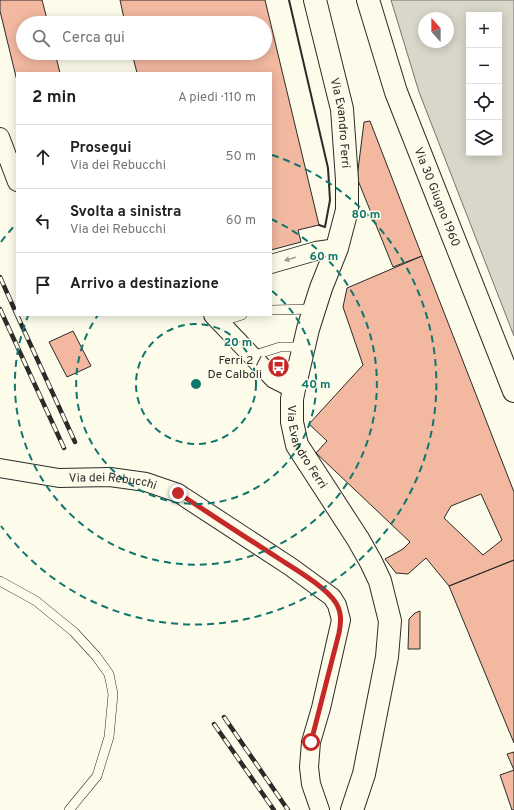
<!DOCTYPE html>
<html lang="it">
<meta charset="utf-8">
<style>
body{margin:0;font-family:Overpass,sans-serif;background:#f6f6f6;color:#222}
.controls{position:absolute;right:12px;top:12px;display:grid;overflow:hidden;border-radius:0px;box-shadow:0 2px 10px #0003}
.controls button{width:36px;height:36px;display:grid;place-items:center;padding:0;border:0;border-bottom:1px solid #e0e0e0;background:#fff;color:#222;font:20px sans-serif}
.compass{position:absolute;left:418px;top:12px;width:36px;height:36px;border-radius:50%;background:#fff;box-shadow:0 2px 10px #0003;rotate:339deg}
.stop{position:absolute;width:12px;height:12px;margin:-9px;border:3px solid #c62828;border-radius:50%;background:#fff}
.stop.end{background:#c62828;border-color:#fff;box-shadow:0 1px 4px #0008}
.list{margin:0;padding:0;list-style:none}
h2{display:flex;justify-content:space-between;align-items:center;height:52px;margin:0;padding:0 16px;font-size:17px}
h2 small{font-size:13px;font-weight:400;color:#767676}
.list li{display:grid;grid-template-columns:26px 1fr auto;gap:12px;align-items:center;box-sizing:border-box;height:64px;padding:0 16px;border-top:1px solid #e0e0e0}
.list b{display:block;font-size:15px;white-space:nowrap}
.list p{margin:0;font-size:13px;white-space:nowrap;color:#767676}
.list em{font-size:13px;font-style:normal;color:#767676}
.icon{flex:none;width:22px;height:22px;fill:none;stroke:currentColor;stroke-width:2;stroke-linecap:round;stroke-linejoin:round}
.map{position:relative;flex:none;width:514px;height:810px;overflow:hidden}
.search{position:absolute;background:#fff;box-shadow:0 2px 10px #0003;left:16px;top:16px;width:256px;height:44px;display:flex;align-items:center;gap:10px;box-sizing:border-box;padding:0 14px;border-radius:22px;color:#767676;font-size:15px}
.panel{position:absolute;background:#fff;box-shadow:0 2px 10px #0003;left:16px;top:72px;width:256px;height:244px;border-radius:0px}
.map>svg:first-child{display:block}
.water{fill:#d8d7c9;stroke:#74746e;fill-rule:evenodd}
.building{fill:#f2b8a0;stroke:#2b2b2b;fill-rule:evenodd}
.lines{fill:none;stroke-linecap:round;stroke-linejoin:round}
.service-casing{stroke:#2b2b2b;stroke-width:10}
.minor-casing{stroke:#2b2b2b;stroke-width:20}
.primary-casing{stroke:#2b2b2b;stroke-width:24}
.service{stroke:#fdfbea;stroke-width:9}
.minor{stroke:#fdfbea;stroke-width:18}
.primary{stroke:#fdfbea;stroke-width:22}
.rail-casing{stroke:#2b2b2b;stroke-width:4.5}
.rail{stroke:#fdfbea;stroke-width:3;stroke-dasharray:9;stroke-linecap:butt}
.wall{stroke:#2b2b2b;stroke-width:2}
.oneway{fill:#9e9d94}
.route{stroke:#c62828;stroke-width:5}
.ring{fill:none;stroke:#0f766e;stroke-width:2;stroke-dasharray:7 5}
.labels{text-anchor:middle;stroke-width:3;stroke-linejoin:round;paint-order:stroke}
.street-label{font-size:12px;fill:#2b2b2b;stroke:#fdfbea}
.poi-label{font-size:12px;fill:#2b2b2b;stroke:#fdfbea;text-anchor:end}
.centre{fill:#0f766e;stroke:#fdfbea;stroke-width:2}
.ring-label{font-size:12px;text-anchor:middle;font-weight:bold;fill:#0f766e;stroke:#fdfbea;stroke-width:3;stroke-linejoin:round;paint-order:stroke}
</style>
<div class="map">
<svg width="514" height="810" viewBox="0 0 514 810">
<rect width="100%" height="100%" fill="#fdfbea"/>
<path class="water" d="M391,0h123v336l-95,-244zM469,15h30v138h-30zM424,18h24v24h-24z"/>
<path class="building" d="M0,0h42l6,23h-25v30h32l5,20h-43v8l-17,-70z
M120,0h145l54,225 -21,5 3,12 -30,8v-177h-134l-5,-20h133v-30h-140z
M370,121l52,135 -29,11 -36,-89 7,-56z
M422,256l92,236v68l-65,26 -23,-28 -18,16 -12,-1 -11,-14 18,-10 7,-7 -94,-89 11,-12 -18,-17 54,-59 -20,-58 4,-19zM481,494l21,46 -19,15 -39,-37 7,-12z
M73,331l18,35 -24,11 -18,-35z
M514,560v183l-65,-157z
M420,611v38h-12l1,-30 6,-6z
M514,752v58h-2l-12,-35 14,-5 -7,-16z"/>
<g class="lines">
<defs>
<path id="service" d="M271,310l43,-1
M220,322l22,-7
M252,356l28,-9h24
M0,581l36,20 38,31 22,24 13,18 4,20 -4,43 -12,39 -28,34"/>
<g id="minor">
<path d="M0,137l17,45"/>
<path d="M271,264l45,-13 21,-3"/>
<path d="M213,315l61,64 20,10"/>
<path id="s1" d="M0,468l59,10 51,-1 36,5 32,11 113,74 41,30 5,8 4,15 -20,88 -10,34 -2,25 2,17 9,26"/>
</g>
<g id="primary">
<path id="s2" d="M315,0l27,109 5,71v30l-10,38 -16,40 -13,41 -14,60 -2,10v23l5,23 61,94 13,23 9,19 10,40 -3,36 -23,117 -12,36"/>
<path id="s3" d="M368,0l28,92 118,299"/>
</g>
</defs>
<use href="#service" class="service-casing"/>
<use href="#minor" class="minor-casing"/>
<use href="#primary" class="primary-casing"/>
<use href="#service" class="service"/>
<use href="#minor" class="minor"/>
<use href="#primary" class="primary"/>
<defs>
<path id="rail" d="M0,277l17,38
M0,309l64,139
M17,315l58,127
M224,717l64,93
M214,724l60,86"/>
</defs>
<use href="#rail" class="rail-casing"/>
<use href="#rail" class="rail"/>
<path class="wall" d="M289,0l39,168 2,32 -5,27 -6,-2"/>
</g>
<defs><path id="oneway-solid" d="M-6-.8H1V-3.2L6.5 0L1 3.2V.8H-6Z"/></defs>
<use class="oneway" href="#oneway-solid" transform="translate(290 259) rotate(164)"/>
<g class="lines">
<path class="route" d="M178,493c34,22 67,44 100,65 17,11 48,29 58,45 6,10 5,20 3,30l-28,109"/>
</g>
<g class="ring">
<circle cx="196" cy="384" r="60"/>
<path d="M272 291A120 120 0 1 1 98 315"/>
<path d="M271 219A181 181 0 1 1 28 316"/>
<path d="M1 242A241 241 0 0 1 17 223M272 155A241 241 0 1 1 1 526"/>
</g>
<defs>
<symbol id="bus-disc" viewBox="-11 -11 22 22"><circle r="9.5" fill="#c62828" stroke="#fdfbea"/><path d="M-5-6H5V4H4V6H2V4H-2V6H-4V4H-5ZM-3.5-4V0h7V-4ZM-3.5 1.2v1.5H-2V1.2ZM2 1.2v1.5H3.5V1.2Z" fill="#fff"/></symbol>
</defs>
<g fill-rule="evenodd">
<use href="#bus-disc" x="266" y="354" width="25" height="25"/>
</g>
<g class="labels">
<g class="street-label">
<text dy="4" stroke="none"><textPath href="#s2" startOffset="126">Via Evandro Ferri</textPath></text>
<text dy="4" stroke="none"><textPath href="#s3" startOffset="209">Via 30 Giugno 1960</textPath></text>
<text dy="4" stroke="none"><textPath href="#s2" startOffset="462">Via Evandro Ferri</textPath></text>
<text dy="4" stroke="none"><textPath href="#s1" startOffset="114">Via dei Rebucchi</textPath></text>
</g>
<g class="poi-label">
<text x="262" y="364">Ferri 2 /<tspan x="262" dy="14">De Calboli</tspan></text>
</g>
</g>
<circle cx="196" cy="384" r="6" class="centre"/>
<g class="ring-label">
<text x="366" y="218">80 m</text>
<text x="324" y="260">60 m</text>
<text x="238" y="346">20 m</text>
<text x="316" y="388">40 m</text>
</g>
</svg>
<div class="controls">
<button>+</button>
<button>−</button>
<button><svg class="icon" aria-label="locate" viewBox="0 0 24 24"><circle cx="12" cy="12" r="6"/><path d="M12 2v4M12 18v4M2 12h4M18 12h4"/></svg></button>
<button><svg class="icon" aria-label="layers" viewBox="0 0 24 24"><path d="M12 4l9 5-9 5-9-5zM3 14l9 5 9-5"/></svg></button>
</div>
<svg class="compass" viewBox="-18 -18 36 36"><path d="M0-13l5 13h-10z" fill="#e53935"/><path d="M0 13l5-13h-10z" fill="#767676"/></svg>
<div class="stop" style="left:311px;top:742px"></div>
<div class="stop end" style="left:178px;top:493px"></div>
<div class="search"><svg class="icon" aria-label="search" viewBox="0 0 24 24"><circle cx="10" cy="10" r="6"/><path d="M15 15l6 6"/></svg>Cerca qui</div>
<section class="panel">
<h2>2 min<small>A piedi · 110 m</small></h2>
<ul class="list">
<li><svg class="icon" aria-label="ahead" viewBox="0 0 24 24"><path d="M12 20V5M6 11l6-6 6 6"/></svg><div><b>Prosegui</b><p>Via dei Rebucchi</p></div><em>50 m</em></li>
<li><svg class="icon" aria-label="left" viewBox="0 0 24 24"><path d="M17 20v-9H6M10 6l-5 5 5 5"/></svg><div><b>Svolta a sinistra</b><p>Via dei Rebucchi</p></div><em>60 m</em></li>
<li><svg class="icon" aria-label="arrive" viewBox="0 0 24 24"><path d="M6 21V4h12l-3 4 3 4H6"/></svg><div><b>Arrivo a destinazione</b></div></li>
</ul>
</section>
</div>
